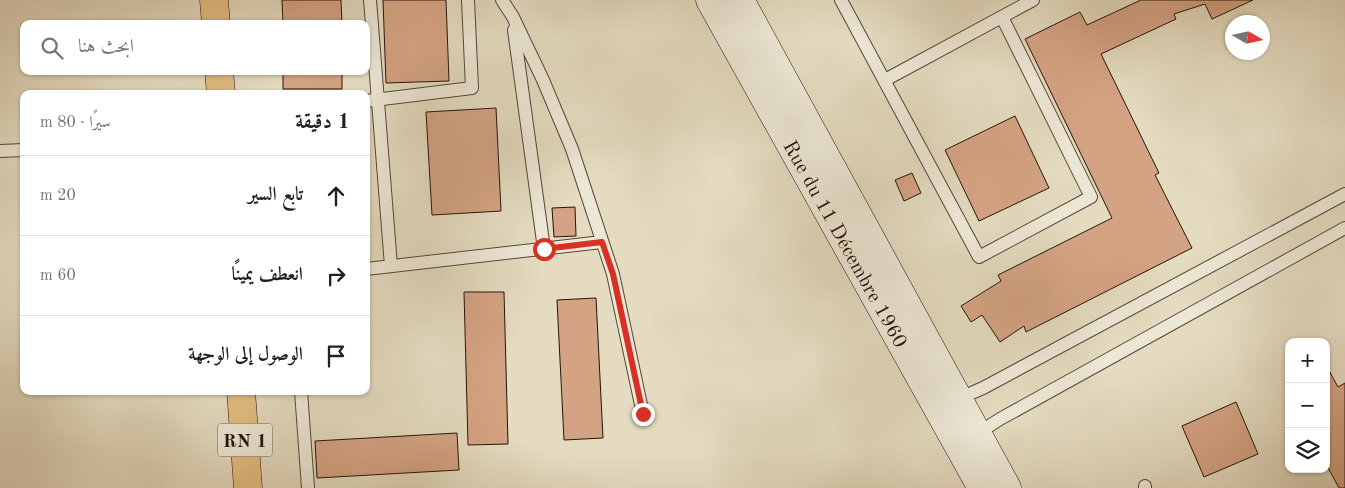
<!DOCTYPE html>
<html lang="ar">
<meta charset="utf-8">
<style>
body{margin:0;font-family:"Old Standard TT",Amiri,serif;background:#f2f2f2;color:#202124;direction:rtl}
.controls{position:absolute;right:15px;bottom:15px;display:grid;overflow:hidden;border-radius:10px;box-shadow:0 1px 4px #0004}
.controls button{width:45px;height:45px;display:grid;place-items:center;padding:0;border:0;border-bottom:1px solid #e0e0e0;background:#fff;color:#202124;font:25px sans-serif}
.compass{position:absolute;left:1225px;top:15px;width:45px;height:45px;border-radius:50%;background:#fff;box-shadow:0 1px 4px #0004;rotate:99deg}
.stop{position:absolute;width:15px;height:15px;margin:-11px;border:4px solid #d93025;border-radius:50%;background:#fff}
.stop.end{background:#d93025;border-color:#fff;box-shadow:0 1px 5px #0008}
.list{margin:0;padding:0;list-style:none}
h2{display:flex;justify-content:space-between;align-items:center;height:65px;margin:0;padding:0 20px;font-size:21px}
h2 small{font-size:16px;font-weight:400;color:#757577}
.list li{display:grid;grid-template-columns:32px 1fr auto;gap:15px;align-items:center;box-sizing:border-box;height:80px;padding:0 20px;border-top:1px solid #e0e0e0}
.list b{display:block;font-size:19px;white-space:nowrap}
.list em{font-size:16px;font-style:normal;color:#757577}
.icon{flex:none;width:28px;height:28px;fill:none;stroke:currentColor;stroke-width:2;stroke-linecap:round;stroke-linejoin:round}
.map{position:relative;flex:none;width:1345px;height:488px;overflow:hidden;direction:ltr}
.search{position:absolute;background:#fff;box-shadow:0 1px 4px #0004;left:20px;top:20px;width:350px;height:55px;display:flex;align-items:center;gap:12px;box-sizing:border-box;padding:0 18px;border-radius:10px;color:#757577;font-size:19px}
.panel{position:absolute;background:#fff;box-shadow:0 1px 4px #0004;left:20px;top:90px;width:350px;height:305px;border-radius:10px;direction:rtl}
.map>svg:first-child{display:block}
.building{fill:#d4a383;stroke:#26130b}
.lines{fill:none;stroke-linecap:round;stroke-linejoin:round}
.lane-casing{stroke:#564538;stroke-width:14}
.secondary-casing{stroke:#26130b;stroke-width:29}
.primary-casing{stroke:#26130b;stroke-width:29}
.lane{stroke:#ede8d6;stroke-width:12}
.secondary{stroke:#ede8d6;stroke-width:28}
.primary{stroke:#e2be80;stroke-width:28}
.route{stroke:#d93025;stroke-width:6}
.labels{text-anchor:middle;stroke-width:4;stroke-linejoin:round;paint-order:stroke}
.shield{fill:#ede8d6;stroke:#625348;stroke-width:1}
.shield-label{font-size:19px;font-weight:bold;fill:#26130b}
.street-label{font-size:20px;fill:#26130b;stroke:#ede8d6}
</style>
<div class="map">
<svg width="1345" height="488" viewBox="0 0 1345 488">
<rect width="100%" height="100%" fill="#e4dbc0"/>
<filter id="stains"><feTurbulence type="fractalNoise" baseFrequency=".004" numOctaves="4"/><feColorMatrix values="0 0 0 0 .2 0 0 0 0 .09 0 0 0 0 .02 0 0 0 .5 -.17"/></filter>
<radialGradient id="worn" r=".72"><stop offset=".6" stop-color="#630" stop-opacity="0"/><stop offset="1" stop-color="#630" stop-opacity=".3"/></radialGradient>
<path class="building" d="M282,0h59l1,24h-59z
M383,0h63l3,81 -63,2z
M1141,0h112l-41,19 -7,-15 -31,10 2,5 -75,35 58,119 -4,2 37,73 -166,84 -2,-6 -24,16 -18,-27 -11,7 -10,-16 40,-25 -3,-6 114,-57 -87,-179 55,-27 7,13z
M283,71h59v18h-59z
M496,108l5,103 -69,4 -6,-103z
M1015,116l34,72 -70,33 -34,-71z
M912,173l9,20 -17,8 -9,-21z
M575,207l1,29 -22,1 -2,-29z
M464,292h40l4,152 -40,1z
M596,298l7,140 -39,2 -7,-140z
M1326,365l12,22 7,-4v105h-6l-13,-24z
M1236,402l22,52 -54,23 -22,-51z
M457,433l2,37 -142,8 -2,-37z"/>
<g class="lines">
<defs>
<path id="lane" d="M370,0l21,266
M502,0l11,17 30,63 29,69 41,125 30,140
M841,0l138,257 112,-60 -89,-180
M514,30l30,219
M885,80l148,-80
M366,101l106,-13 -4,-88
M0,151l24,-1
M366,269l236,-27
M301,391l7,97
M958,399l25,-11 362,-194
M977,434l23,-15 345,-191
M1145,486v2"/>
<g id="secondary">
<path id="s1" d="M710,0l272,488"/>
<path d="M740,0l267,488"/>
</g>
<path id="primary" d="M214,0l2,24
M219,71l2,23
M241,391l7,97"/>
</defs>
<use href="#lane" class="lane-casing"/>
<use href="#secondary" class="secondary-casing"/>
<use href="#primary" class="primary-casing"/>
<use href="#lane" class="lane"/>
<use href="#secondary" class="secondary"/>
<use href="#primary" class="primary"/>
</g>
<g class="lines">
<path class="route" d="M544,249l58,-7 11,32 30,140"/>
</g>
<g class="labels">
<rect class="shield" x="217.5" y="423.5" width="55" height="33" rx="4"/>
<g class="shield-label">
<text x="245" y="447">RN 1</text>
</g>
<g class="street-label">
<text dy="7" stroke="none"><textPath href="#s1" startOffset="279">Rue du 11 Décembre 1960</textPath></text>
</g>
</g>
<rect width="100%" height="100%" filter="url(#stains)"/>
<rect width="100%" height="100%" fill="url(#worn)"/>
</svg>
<div class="controls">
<button>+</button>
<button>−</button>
<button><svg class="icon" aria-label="layers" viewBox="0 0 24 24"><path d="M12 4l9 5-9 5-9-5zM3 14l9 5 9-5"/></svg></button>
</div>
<svg class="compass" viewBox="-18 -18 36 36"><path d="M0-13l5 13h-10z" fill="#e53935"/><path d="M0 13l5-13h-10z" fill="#757577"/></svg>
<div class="stop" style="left:544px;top:249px"></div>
<div class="stop end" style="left:643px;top:414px"></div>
<div class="search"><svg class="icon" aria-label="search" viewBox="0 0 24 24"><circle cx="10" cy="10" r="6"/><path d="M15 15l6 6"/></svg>ابحث هنا</div>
<section class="panel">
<h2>1 دقيقة<small>سيرًا · 80 m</small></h2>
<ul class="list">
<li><svg class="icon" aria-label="ahead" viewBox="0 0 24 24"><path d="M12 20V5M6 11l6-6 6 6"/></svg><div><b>تابع السير</b></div><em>20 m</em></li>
<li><svg class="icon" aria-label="right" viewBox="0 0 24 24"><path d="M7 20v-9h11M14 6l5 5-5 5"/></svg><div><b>انعطف يمينًا</b></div><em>60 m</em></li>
<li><svg class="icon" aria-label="arrive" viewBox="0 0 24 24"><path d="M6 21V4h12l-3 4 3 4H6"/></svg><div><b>الوصول إلى الوجهة</b></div></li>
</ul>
</section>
</div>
